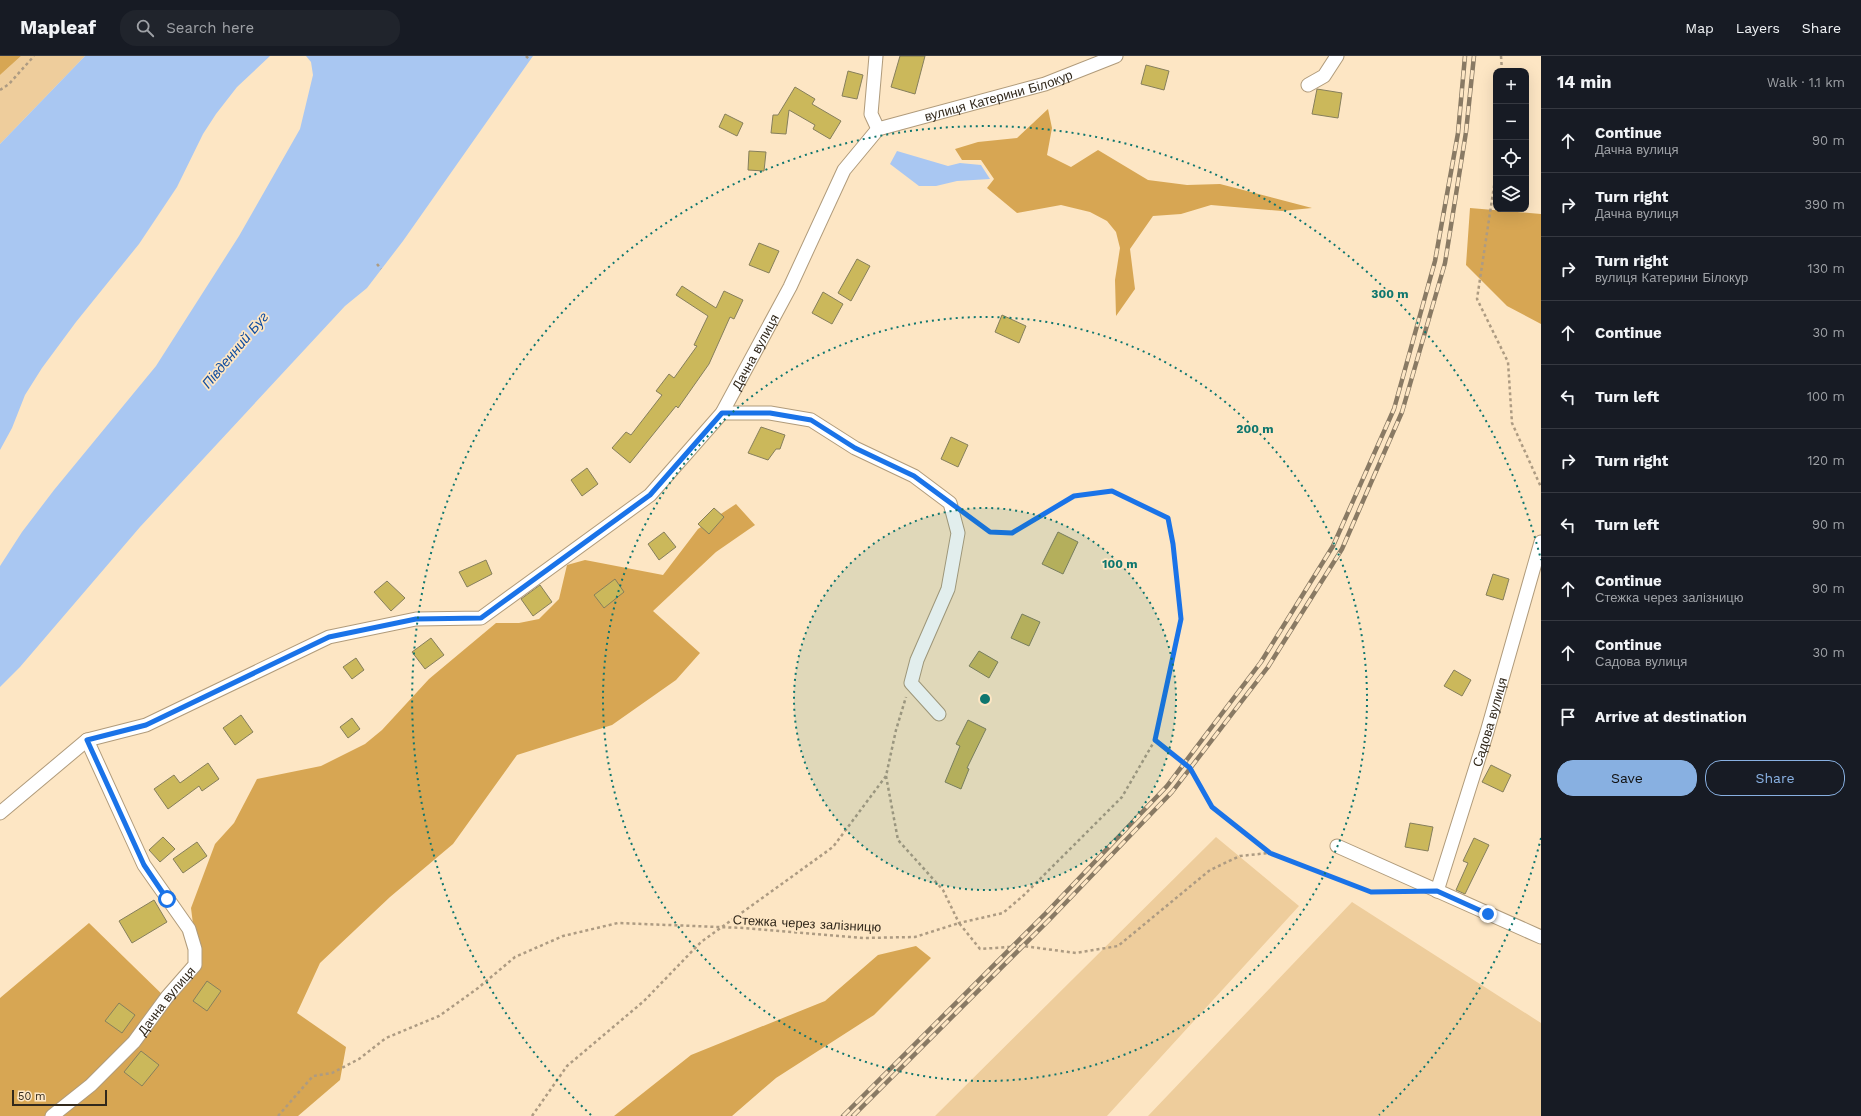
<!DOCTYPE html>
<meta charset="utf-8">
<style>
body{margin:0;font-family:"Work Sans",sans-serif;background:#20242c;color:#f1f3f6}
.controls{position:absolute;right:12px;top:12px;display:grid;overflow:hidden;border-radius:8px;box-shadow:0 4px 16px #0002}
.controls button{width:36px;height:36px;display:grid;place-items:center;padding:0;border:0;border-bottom:1px solid #363941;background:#171b24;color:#f1f3f6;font:20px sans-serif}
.scale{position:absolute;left:12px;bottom:10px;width:95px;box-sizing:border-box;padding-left:4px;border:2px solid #32291c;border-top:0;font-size:11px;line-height:14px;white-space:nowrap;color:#32291c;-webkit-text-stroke:3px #fde6c4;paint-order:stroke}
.stop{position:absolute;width:12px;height:12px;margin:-9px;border:3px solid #1a73e8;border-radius:50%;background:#fff}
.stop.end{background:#1a73e8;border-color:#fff;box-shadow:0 1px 4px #0008}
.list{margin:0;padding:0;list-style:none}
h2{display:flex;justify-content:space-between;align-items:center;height:52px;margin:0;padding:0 16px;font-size:17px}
h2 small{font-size:13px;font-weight:400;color:#9ea1a6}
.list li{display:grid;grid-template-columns:26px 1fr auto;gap:12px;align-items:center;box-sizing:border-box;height:64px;padding:0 16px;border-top:1px solid #363941}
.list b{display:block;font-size:15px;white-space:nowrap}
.list p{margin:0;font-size:13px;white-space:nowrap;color:#9ea1a6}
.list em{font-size:13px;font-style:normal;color:#9ea1a6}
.actions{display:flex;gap:8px;padding:12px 16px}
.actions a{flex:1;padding:9px 0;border:1px solid #88b0e1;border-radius:16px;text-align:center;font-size:14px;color:#88b0e1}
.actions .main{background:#88b0e1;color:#111}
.icon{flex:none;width:22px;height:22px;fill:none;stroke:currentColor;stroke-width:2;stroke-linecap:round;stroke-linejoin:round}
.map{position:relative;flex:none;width:1541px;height:1060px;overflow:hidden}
header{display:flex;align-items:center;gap:24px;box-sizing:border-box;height:56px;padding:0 20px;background:#171b24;border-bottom:1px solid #363941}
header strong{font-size:19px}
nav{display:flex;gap:22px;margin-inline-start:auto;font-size:14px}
.search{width:280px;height:36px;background:#20242c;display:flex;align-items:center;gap:10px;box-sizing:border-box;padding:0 14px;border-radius:16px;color:#9ea1a6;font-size:15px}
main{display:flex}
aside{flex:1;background:#171b24}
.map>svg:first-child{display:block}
.green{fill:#eecd9c}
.forest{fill:#d7a653}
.water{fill:#a9c7f2}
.building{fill:#cbb85b;stroke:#867f5c}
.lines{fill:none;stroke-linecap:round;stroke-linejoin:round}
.minor-casing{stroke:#b09b7b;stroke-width:15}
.path{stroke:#ad9b82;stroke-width:2.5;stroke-dasharray:3 3;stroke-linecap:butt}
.minor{stroke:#fff;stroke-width:13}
.rail-casing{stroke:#897a64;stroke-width:4.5}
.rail{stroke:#fde6c4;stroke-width:3;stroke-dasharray:9;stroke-linecap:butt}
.route{stroke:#1a73e8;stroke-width:5}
.ring{fill:none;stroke:#0f766e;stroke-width:2;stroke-dasharray:2 4}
.labels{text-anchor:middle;stroke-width:3.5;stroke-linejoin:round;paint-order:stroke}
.street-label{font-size:13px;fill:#32291c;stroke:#fde6c4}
.water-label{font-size:14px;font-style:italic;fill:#124ea0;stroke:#fde6c4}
.centre{fill:#0f766e;stroke:#fde6c4;stroke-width:2}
.ring-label{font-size:12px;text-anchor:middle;font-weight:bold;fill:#0f766e;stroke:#fde6c4;stroke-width:3.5;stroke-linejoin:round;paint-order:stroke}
</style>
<header>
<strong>Mapleaf</strong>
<div class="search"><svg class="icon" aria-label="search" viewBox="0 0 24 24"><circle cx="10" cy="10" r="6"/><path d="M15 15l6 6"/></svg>Search here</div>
<nav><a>Map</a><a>Layers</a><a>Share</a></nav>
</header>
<main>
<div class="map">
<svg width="1541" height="1060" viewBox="0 0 1541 1060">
<rect width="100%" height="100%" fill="#fde6c4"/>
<path class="green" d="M21,0h64l-85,88v-69z
M1216,781l83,69 -192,210h-172z
M1352,846l189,121v93h-393z"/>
<path class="forest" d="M0,0h21l-21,19z
M1048,53l4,19 -5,27 24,12 27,-17 50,30 39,5 33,-1 92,24 -30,3 -71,-6 -30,9 -28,2 -23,33 5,40 -19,27 -1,-36 5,-32 -4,-16 -9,-11 -17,-9 -29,-7 -44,8 -30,-25 7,-9 -13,-19h-19l-7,-11 23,-7 39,-4z
M1470,152l71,6v110l-34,-18 -41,-41z
M736,448l19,21 -39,27 -63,59 47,42 -24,27 -64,45 -95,30 -64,89 -63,53 -70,66 -23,50 49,34 -6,33 -42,36h-298v-118l89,-75 81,79 26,-54 -5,-40 24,-64 19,-21 23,-44 64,-13 44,-22 17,-14 47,-51 67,-56h23l20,-4 20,-20 8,-34 18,-5 78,15 35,-46z
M916,890l15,12 -57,57 -98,63 -44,38h-118l77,-61 134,-54 53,-46z"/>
<path class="water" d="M85,0h185l-33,31 -21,27 -13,20 -26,53 -38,57 -63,78 -34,46 -17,27 -13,33 -12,22v-306z
M306,0h227l-130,185 -36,47 -22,18 -205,221 -120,140 -20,20v-121l22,-34 32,-42 102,-124 83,-130 61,-107 13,-54 -2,-13z
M897,95l51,15 12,-3 21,2 9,14 -33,2 -21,5h-17l-29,-22z"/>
<path class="building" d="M900,0h25l-10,38 -24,-7z
M1146,9l23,6 -5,19 -23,-6z
M848,15l15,4 -6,24 -15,-3z
M795,31l20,12 -3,5 29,17 -11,18 -17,-10 2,-4 -26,-15 -3,24 -15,-1 2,-18h5z
M1317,33l25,4 -4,25 -26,-4z
M725,58l18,9 -6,13 -18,-9z
M749,95l17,1 -2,19 -16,-1z
M759,187l20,8 -10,22 -20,-8z
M857,203l13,7 -19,35 -13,-8z
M682,230l34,22 8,-17 19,9 -9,19 -4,-2 -21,47 -19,27 -12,17 -2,-2 -46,57 -18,-15 14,-16 5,3 31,-40 -6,-4 13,-17 5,4 23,-32 -3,-1 14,-29 -32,-21z
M823,236l20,12 -11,20 -20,-11z
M1002,259l24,11 -7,17 -24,-11z
M761,371l24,8 -5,14h-4l-8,11 -20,-7z
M951,381l17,8 -10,22 -17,-8z
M587,412l11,16 -16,12 -11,-16z
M714,452l10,9 -15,17 -11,-10z
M664,476l12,15 -17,13 -11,-16z
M1058,476l20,10 -15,32 -21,-10z
M486,504l6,14 -25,13 -8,-15z
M1493,518l16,5 -6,21 -17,-5z
M615,523l9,13 -20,16 -10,-13z
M387,525l18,17 -14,13 -17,-19z
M540,529l12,17 -19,14 -12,-17z
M1022,558l18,8 -11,24 -18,-8z
M431,582l13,17 -19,14 -13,-17z
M979,595l19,11 -9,16 -20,-12z
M356,602l8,12 -12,9 -9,-12z
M1454,614l17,10 -9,16 -18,-10z
M241,659l12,17 -18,13 -12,-17z
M352,662l8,11 -12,9 -8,-11z
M968,664l18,9 -19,39 2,1 -8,20 -16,-7 15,-36 -4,-2z
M208,707l11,16 -17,12 -3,-5 -31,23 -14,-20 20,-14 6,8z
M1491,709l20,10 -8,17 -21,-10z
M1410,767l23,4 -5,24 -23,-4z
M163,781l12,12 -15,13 -11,-12z
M1474,782l15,7 -24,49 -9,-4 12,-27 -5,-2z
M197,786l10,14 -24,17 -10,-14z
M154,844l13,22 -35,21 -13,-22z
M207,925l14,10 -14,20 -14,-10z
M119,947l16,12 -13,18 -17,-12z
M141,995l18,14 -17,21 -18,-14z"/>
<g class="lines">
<defs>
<g id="minor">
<path d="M876,0l-5,58 7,15"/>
<path d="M1308,29l16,-9 13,-20"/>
<path id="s1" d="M878,73l167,-45 71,-28"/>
<path d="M722,357h48l41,7 44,28 59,28 36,27 8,30 -10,56 -31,71 -6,23 28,31"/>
<path id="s2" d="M0,757l87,-73 59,-15 183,-88 87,-18 65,-1 169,-123 72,-82 68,-126 54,-117 34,-41"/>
<path d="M1337,790l204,91"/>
<path id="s3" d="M1437,835l50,-159 54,-190"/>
<path id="s4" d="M52,1060l39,-31 43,-43 33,-45 28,-32v-16l-6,-20 -45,-64 -57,-125"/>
</g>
</defs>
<use href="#minor" class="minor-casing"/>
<path class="path" d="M526,0l4,4
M1501,0l1,15
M0,34l9,-6 25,-28
M1496,117l-19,126 31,63 4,61 29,64
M377,208l4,5
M966,458l24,18 22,1 62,-37 37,-5 57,27 5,26 8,75 -26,121 36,28 21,39 57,46
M886,720l12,64 45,50 16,33 44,-10 21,-18 98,-98 33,-57
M278,1060l35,-40 19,-3 27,-14 27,-21 53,-22 39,-28 37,-31 48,-21 55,-13 126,5 119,10 52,-1 44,-14 21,26 43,-3 53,7 42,-7 92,-76 30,-14 29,-3 102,39 36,-1
M532,1060l35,-50 77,-65 57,-59 132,-95 53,-71 10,-46 10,-33"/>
<use href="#minor" class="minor"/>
<defs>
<path id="rail" d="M843,1060l202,-202 122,-128 94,-124 72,-116 61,-137 41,-148 23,-128 7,-77
M853,1060l198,-198 121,-126 96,-125 74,-118 60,-137 43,-149 21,-131 8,-76"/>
</defs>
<use href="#rail" class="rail-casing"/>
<use href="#rail" class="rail"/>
</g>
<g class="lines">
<path class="route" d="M167,843l-23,-34 -57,-125 59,-15 183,-88 87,-18 65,-1 169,-123 72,-82h48l41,7 44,28 59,28 76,56 22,1 62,-37 38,-5 56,27 5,26 8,75 -26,121 35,28 22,39 58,46 101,39 66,-1 51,23"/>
</g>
<circle cx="985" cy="643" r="191" fill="#0f766e" fill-opacity=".12"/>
<g class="ring">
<circle cx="985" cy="643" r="191"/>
<circle cx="985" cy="643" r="382"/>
<path d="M1541 782A573 573 0 0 1 1379 1059M591 1059A573 573 0 1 1 1541 504"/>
</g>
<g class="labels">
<g class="street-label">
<text dy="5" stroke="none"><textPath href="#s1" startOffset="125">вулиця Катерини Білокур</textPath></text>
<text dy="5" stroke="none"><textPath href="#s2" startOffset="919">Дачна вулиця</textPath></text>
<text dy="5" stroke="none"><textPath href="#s3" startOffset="177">Садова вулиця</textPath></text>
<text transform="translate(807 867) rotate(3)" y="5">Стежка через залізницю</text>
<text dy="5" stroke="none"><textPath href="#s4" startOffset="163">Дачна вулиця</textPath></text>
</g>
<g class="water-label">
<text transform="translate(235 294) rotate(-50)" y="5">Південний Буг</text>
</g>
</g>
<circle cx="985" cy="643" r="6" class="centre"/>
<g class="ring-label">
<text x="1390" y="242">300 m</text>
<text x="1255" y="377">200 m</text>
<text x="1120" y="512">100 m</text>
</g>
</svg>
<div class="controls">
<button>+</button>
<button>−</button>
<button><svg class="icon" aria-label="locate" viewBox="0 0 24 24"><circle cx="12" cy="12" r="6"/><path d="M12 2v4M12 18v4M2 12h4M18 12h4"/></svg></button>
<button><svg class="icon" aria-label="layers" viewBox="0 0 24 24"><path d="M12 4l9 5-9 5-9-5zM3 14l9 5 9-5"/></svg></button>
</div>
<div class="scale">50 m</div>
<div class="stop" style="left:167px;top:843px"></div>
<div class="stop end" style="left:1488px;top:858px"></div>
</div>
<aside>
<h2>14 min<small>Walk · 1.1 km</small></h2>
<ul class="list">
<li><svg class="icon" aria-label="ahead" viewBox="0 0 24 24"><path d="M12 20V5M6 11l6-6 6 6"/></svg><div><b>Continue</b><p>Дачна вулиця</p></div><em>90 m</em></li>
<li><svg class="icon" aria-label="right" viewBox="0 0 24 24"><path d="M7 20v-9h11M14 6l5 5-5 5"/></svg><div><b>Turn right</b><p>Дачна вулиця</p></div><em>390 m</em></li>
<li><svg class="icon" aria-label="right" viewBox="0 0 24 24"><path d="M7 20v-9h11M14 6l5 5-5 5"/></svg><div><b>Turn right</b><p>вулиця Катерини Білокур</p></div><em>130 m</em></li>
<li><svg class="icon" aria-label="ahead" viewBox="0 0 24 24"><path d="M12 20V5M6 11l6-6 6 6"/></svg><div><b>Continue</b></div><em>30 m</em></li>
<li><svg class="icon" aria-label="left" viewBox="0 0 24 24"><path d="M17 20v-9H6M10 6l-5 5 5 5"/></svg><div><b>Turn left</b></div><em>100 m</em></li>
<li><svg class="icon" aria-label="right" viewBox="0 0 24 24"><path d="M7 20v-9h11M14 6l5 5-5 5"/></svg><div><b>Turn right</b></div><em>120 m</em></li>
<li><svg class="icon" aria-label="left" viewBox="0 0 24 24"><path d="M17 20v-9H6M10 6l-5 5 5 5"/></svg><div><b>Turn left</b></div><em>90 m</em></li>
<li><svg class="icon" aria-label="ahead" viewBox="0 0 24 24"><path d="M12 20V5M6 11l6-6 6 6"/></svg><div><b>Continue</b><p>Стежка через залізницю</p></div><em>90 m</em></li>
<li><svg class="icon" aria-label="ahead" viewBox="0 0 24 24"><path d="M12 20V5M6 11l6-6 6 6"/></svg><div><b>Continue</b><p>Садова вулиця</p></div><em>30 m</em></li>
<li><svg class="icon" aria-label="arrive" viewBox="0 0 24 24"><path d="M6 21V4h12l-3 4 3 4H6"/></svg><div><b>Arrive at destination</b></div></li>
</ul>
<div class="actions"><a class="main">Save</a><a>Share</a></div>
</aside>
</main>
